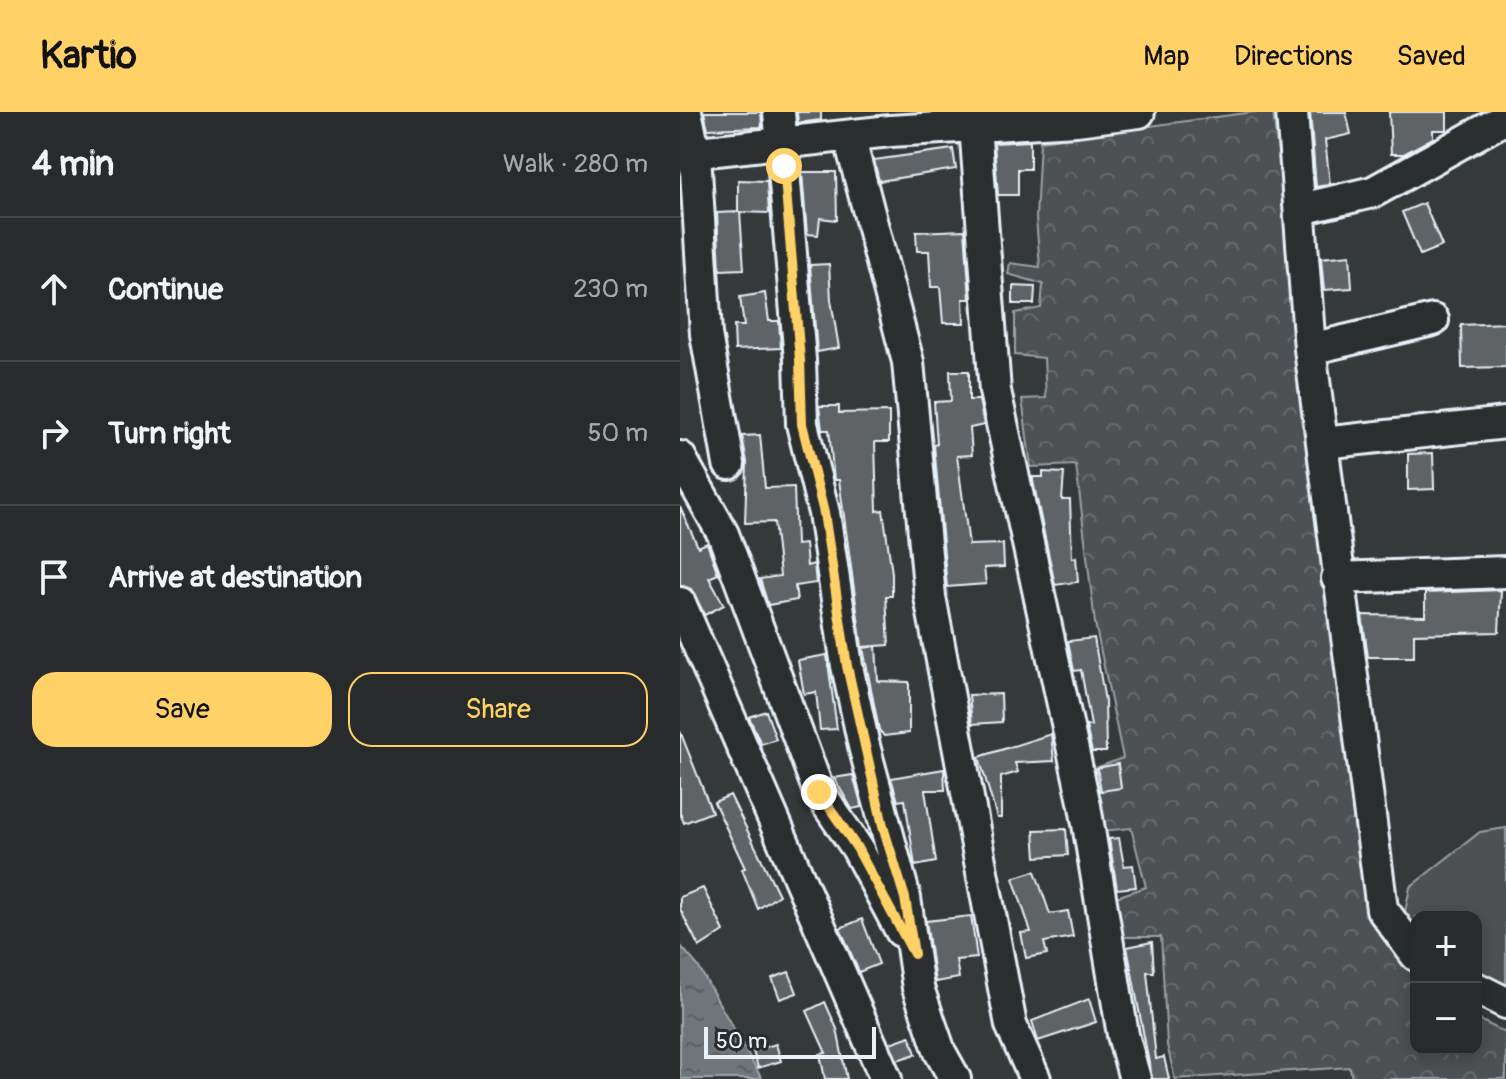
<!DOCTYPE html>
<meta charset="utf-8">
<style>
body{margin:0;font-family:Pangolin,sans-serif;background:#303334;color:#f1f3f6}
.controls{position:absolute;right:24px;bottom:24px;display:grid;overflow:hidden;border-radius:16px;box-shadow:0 4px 20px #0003}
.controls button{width:72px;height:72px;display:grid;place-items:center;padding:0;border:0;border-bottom:2px solid #444748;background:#282b2c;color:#f1f3f6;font:40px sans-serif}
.scale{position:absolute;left:24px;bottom:20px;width:172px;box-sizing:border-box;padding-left:8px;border:4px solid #e8f1f8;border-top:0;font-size:22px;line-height:28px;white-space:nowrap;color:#e8f1f8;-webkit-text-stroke:6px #2a2d2e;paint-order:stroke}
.stop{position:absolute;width:24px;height:24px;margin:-18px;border:6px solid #ffd166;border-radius:50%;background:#fff}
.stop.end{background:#ffd166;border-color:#fff;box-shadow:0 2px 8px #0008}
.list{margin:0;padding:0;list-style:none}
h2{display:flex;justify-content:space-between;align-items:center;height:104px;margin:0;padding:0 32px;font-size:34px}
h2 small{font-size:26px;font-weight:400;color:#a5a7a9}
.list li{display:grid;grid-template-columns:52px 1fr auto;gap:24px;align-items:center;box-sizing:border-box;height:144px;padding:0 32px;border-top:2px solid #444748}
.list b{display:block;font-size:30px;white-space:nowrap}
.list em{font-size:26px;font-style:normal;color:#a5a7a9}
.actions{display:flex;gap:16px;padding:24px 32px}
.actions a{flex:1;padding:18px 0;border:2px solid #ffd166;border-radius:24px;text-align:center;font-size:28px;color:#ffd166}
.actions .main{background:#ffd166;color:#111}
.icon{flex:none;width:44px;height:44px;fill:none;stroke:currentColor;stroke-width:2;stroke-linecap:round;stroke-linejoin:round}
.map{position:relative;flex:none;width:826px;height:967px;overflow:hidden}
header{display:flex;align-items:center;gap:48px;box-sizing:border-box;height:112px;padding:0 40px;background:#ffd166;color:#111}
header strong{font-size:38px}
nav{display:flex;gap:44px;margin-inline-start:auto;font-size:28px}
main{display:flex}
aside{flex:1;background:#282b2c}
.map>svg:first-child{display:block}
.green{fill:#4d5152;stroke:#9aa1a5;stroke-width:2}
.forest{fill:url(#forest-crowns);stroke:#9aa1a5;stroke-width:2}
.water{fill:url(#water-ripples);stroke:#a0a7ac;stroke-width:2}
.building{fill:#5f6365;stroke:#e8f1f8;stroke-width:2}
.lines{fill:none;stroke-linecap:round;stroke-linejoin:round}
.minor-casing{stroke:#e8f1f8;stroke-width:36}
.minor{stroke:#2a2d2e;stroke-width:30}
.route{stroke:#ffd166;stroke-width:10}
</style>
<header>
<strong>Kartio</strong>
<nav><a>Map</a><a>Directions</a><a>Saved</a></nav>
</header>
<main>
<aside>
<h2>4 min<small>Walk · 280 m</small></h2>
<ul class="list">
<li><svg class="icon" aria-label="ahead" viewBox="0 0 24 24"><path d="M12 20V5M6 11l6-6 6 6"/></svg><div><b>Continue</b></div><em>230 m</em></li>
<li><svg class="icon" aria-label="right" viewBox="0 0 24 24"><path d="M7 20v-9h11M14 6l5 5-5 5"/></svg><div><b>Turn right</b></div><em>50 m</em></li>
<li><svg class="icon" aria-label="arrive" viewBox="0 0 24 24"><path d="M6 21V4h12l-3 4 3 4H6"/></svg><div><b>Arrive at destination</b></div></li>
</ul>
<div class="actions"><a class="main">Save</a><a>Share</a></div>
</aside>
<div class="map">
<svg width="826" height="967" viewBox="0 0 826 967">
<defs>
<pattern id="forest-crowns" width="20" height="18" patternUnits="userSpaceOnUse" patternTransform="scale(2)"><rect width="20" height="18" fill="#4d5152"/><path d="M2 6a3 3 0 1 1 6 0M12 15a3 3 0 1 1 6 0" fill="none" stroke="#676a6c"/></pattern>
<pattern id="water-ripples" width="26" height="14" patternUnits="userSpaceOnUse" patternTransform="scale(2)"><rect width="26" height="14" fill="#707579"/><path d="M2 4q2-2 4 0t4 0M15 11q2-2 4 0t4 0" fill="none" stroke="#5b5e62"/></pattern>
</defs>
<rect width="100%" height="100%" fill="#35393a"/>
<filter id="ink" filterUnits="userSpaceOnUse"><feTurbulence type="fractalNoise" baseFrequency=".0125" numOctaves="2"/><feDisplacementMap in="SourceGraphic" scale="16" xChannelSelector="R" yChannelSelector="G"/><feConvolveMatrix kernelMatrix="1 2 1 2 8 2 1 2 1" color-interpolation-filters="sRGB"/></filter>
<g filter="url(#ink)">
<path class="green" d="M826,716v178l-30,-12v-77h-60v30l-12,-30 6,-30 70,-55z"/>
<path class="forest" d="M573,0h20l98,800 45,64v73h60v-31l30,15v46h-154l-2,-12 -175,12 -8,-34 -6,-108h-40l-8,-39 33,-11 -15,-59 -29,3 -18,-59 39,-14 -28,-135 -19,-158 -45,2 -9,-68 24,-1 -2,-40 -29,-3v-42l26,-5 2,-24 -35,-10 2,-11 30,4 -4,-49 4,-77z"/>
<path class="water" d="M0,833l18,21 64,113h-82z"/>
<path class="building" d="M24,0h57l1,15 -54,2z
M117,0h24v8l-23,3z
M630,0h36l5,22 -26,6 5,44 -14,3z
M709,0h58v18h-14v8l-29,16h-13z
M350,29v28h-12v26h-20l-4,-52z
M273,37l3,20 -77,12 -5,-21z
M122,60h34l1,48 -17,-2 -2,17 -11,-1z
M58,68l29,1 2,32 -29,-1 4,57 -24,1 -3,-57 21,-1z
M744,91l18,43 -22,9 -18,-43z
M285,118l5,69h-7l1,24h-21l-3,-36h-9l-2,-36h-12l-1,-19z
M670,143l2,33 -28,2 -3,-32z
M149,152l2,36 8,48 -22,4 -7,-87z
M333,174l22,1 -1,17h-21z
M85,181l4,28h10l2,27 -46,2 -1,-24h10l-4,-29z
M826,211v44l-44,1 -1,-43z
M270,259h19v29h10l5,25 -14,3 2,27 -15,1 12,89 34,-1 1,23 -20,1 2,16 -39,3 -13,-142 3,-1 -3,-42 17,-1z
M139,294h20v7l50,-1v30h-14l2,69 6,-1 9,63v23h-6l3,49 -13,1 2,35 31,1v51l-25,3 -5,-6 -16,-82 13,-2 -14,1 -23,-167h-5l-5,-50h-7z
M80,323l5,53 29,-1 2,58 9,-1 2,22 7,-2 2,19 -21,3 2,14 -29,5 -8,-26 20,-3 -6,-54 -29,1 2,-61 -5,-26z
M753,341l1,36 -26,1v-36z
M363,360l21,1 -2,27h8l2,58 4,-1 2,25 -23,3 -22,-104v-4h10z
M0,395l18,40 9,-4 11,31 -9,4 15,27 -19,10 -14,-26 -11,-4z
M821,478l-2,42 -85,2v23h-46l-6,-42 63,1v-23z
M414,526l11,63 1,51h-14l-6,-26h5l-10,-56 -7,1 -6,-30z
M147,543l10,74 -17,1 -4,-38 -12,2 -6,-34z
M321,582l1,28 -30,2 -3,-29z
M86,599l10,28 -15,5 -12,-27z
M0,619l32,81 -28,11 -4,-10z
M371,622l3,27 -39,2 3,9 -17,5v41h-4l-18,-61z
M438,652l3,24 -20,3 -4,-23z
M264,657l1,21h-20l11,72 -21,4 -10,-66 -7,1 -7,-23z
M173,663l9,32 -10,2 -18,-31z
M50,683l49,100 -21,14 -16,-40 3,-1 -31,-66z
M386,717l2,26 -32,2 -2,-27z
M439,726l5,28 9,-1 3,22 -19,2 -8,-50z
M355,759l15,43 18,-3 5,26 -29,5 3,12 -21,4 -5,-25 10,-1 -18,-54z
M23,776l21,43 -25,16 -19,-38v-12z
M291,804l6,42 -21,2 3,18 -24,4 -9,-61z
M182,807l17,45 -20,8 -19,-44z
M472,830l2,30h-7l9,87 8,-2 5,22h-17l-25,-132z
M109,860l8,21 -17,6 -8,-21z
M409,887l7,23 -58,19 -6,-20z
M145,890l12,27 10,50h-22l-5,-25 6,-1 -19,-42z
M230,924l6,18 -19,6 -7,-17z
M96,932l5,17 -23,7 -5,-17z"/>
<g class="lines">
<defs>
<path id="minor" d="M6,0l9,42 11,180 23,130
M99,0l21,248 2,64 22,89 23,153 17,80 41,152 13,90 22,64 15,27
M294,0l21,279 90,415 38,229 12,44
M612,0l18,237 72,560 34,46
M169,24l59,226 22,235 81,428 24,54
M0,42l210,-23 186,-11 63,-8
M621,97l72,-17 133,-74
M630,237l123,-29
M643,331l183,-20
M0,345l43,77 96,258 38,56 44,83
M657,466l169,-6
M0,491l206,476
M796,876l30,15"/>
</defs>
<use href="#minor" class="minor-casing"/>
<use href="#minor" class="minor"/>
</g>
</g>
<g class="lines" filter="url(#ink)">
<path class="route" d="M104,54l16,194 2,64 22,89 23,153 37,164 21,68 9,56 -57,-106 -38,-56"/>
</g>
</svg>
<div class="controls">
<button>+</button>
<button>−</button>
</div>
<div class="scale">50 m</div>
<div class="stop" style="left:104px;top:54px"></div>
<div class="stop end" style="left:139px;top:680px"></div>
</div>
</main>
